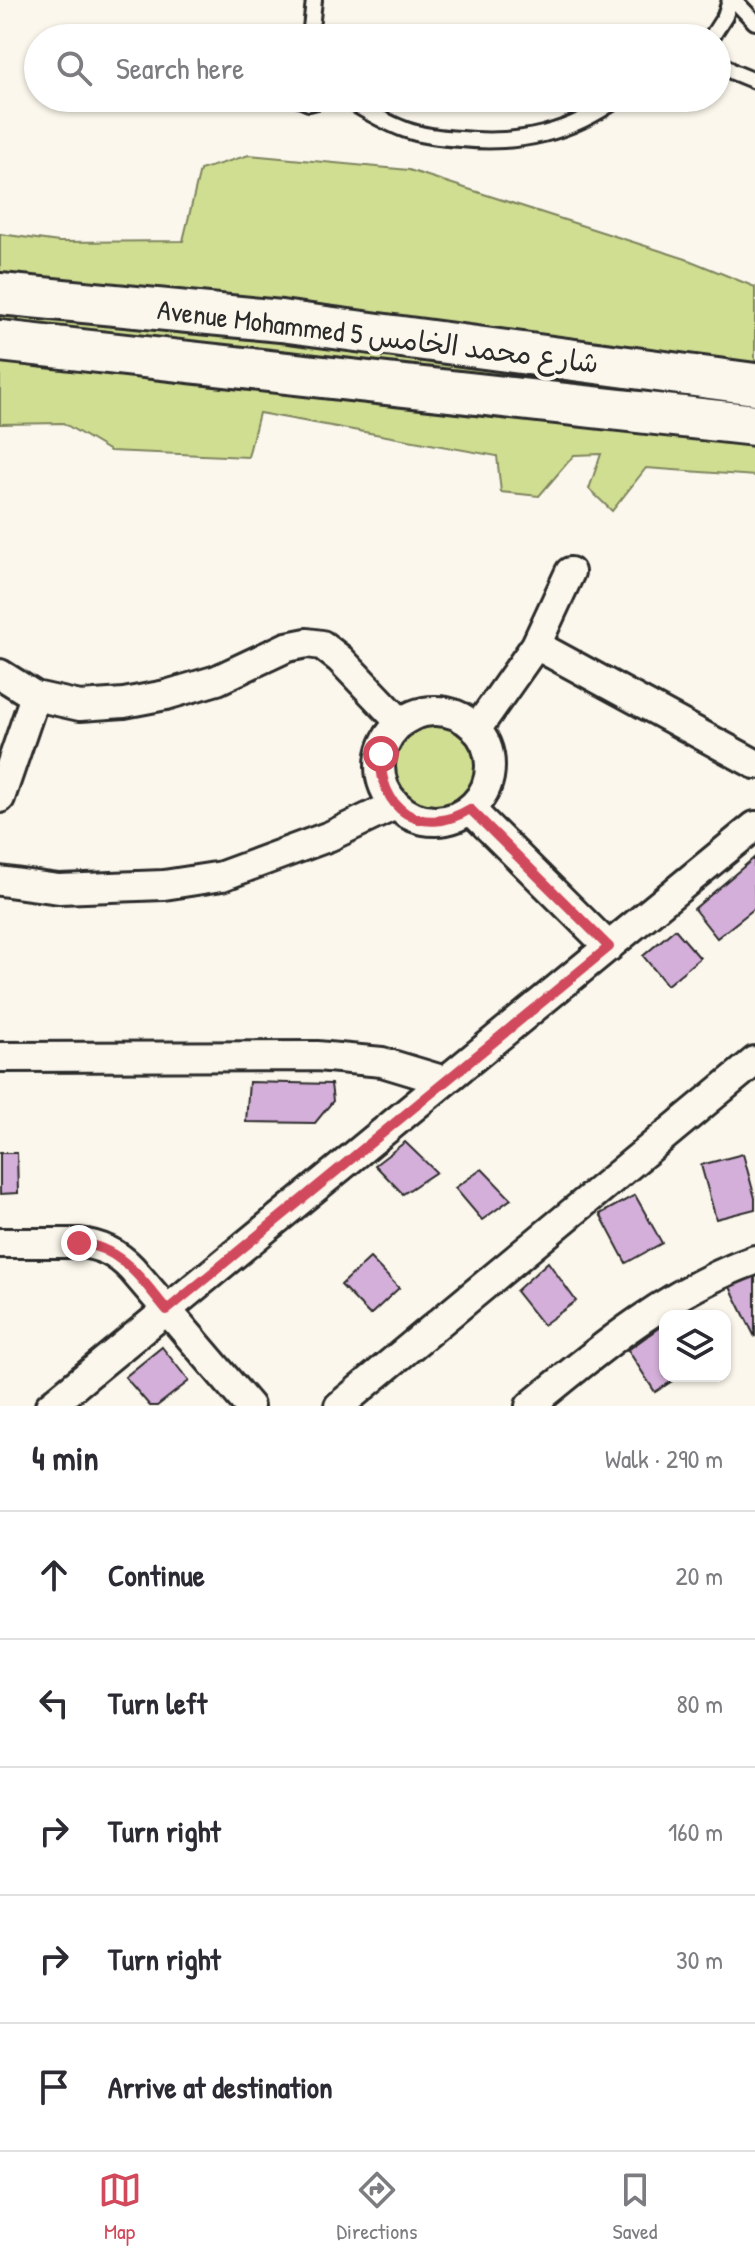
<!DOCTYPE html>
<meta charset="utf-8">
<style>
body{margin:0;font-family:"Patrick Hand","Playpen Sans Arabic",sans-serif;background:#f2f2f3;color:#2b2b33}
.controls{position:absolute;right:24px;bottom:24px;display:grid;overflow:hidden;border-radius:16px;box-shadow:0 2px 6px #0004}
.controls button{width:72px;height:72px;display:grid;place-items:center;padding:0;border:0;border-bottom:2px solid #e1e1e2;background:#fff;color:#2b2b33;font:40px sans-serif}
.stop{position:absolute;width:24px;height:24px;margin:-18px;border:6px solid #d1495b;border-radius:50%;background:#fff}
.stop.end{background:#d1495b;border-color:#fff;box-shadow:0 2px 8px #0008}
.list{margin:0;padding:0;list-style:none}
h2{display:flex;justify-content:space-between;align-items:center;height:104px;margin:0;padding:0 32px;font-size:34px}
h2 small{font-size:26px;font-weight:400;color:#7c7c81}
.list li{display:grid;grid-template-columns:52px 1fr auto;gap:24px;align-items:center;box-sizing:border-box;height:128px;padding:0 32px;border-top:2px solid #e1e1e2}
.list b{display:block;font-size:30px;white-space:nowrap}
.list em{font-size:26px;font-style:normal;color:#7c7c81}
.icon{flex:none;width:44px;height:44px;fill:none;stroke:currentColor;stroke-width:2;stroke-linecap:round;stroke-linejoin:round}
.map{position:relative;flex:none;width:755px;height:1406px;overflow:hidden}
.search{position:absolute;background:#fff;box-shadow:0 2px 6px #0004;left:24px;right:24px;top:24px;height:88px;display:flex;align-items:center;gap:20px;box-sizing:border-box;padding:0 28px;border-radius:44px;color:#7c7c81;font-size:30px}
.sheet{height:744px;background:#fff}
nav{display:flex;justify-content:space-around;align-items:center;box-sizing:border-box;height:112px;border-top:2px solid #e1e1e2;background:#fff;font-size:22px;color:#7c7c81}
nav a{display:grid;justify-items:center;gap:4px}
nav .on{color:#d1495b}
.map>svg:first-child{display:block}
.green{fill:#d0de92;stroke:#7e845e;stroke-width:2}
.building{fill:#d4afd9;stroke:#2b2b2b;stroke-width:2}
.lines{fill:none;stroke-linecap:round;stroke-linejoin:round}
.lane-casing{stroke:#2b2b2b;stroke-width:20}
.street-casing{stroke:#2b2b2b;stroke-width:34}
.secondary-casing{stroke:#2b2b2b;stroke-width:46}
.lane{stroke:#fbf7ec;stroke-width:14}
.street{stroke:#fbf7ec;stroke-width:28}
.secondary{stroke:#fbf7ec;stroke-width:40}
.route{stroke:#d1495b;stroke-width:10}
.labels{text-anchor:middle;stroke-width:8;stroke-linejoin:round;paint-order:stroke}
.street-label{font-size:28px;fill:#2b2b2b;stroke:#fbf7ec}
</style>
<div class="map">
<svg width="755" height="1406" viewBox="0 0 755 1406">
<rect width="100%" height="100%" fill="#fbf7ec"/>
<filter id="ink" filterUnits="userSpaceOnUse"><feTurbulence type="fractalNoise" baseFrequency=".0125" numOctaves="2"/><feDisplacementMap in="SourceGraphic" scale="16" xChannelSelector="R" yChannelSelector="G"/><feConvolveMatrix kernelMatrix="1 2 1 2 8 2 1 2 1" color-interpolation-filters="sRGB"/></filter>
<g filter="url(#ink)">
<path class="green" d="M249,155l160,15 277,89 69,28v189l-109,-8 -34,43 -23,-22 12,-35 -27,1 -35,41 -38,-4 -4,-36 -238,-43 -11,44 -138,-6 -47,-28 -63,1v-190l59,8 124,-1 17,-71z
M395 765a42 42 0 1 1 84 0a42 42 0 1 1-84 0Z"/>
<path class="building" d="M754,858l1,50 -38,30 -23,-29z
M675,929l25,29 -33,27 -24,-29z
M249,1082l82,2 2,17 -18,22 -69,-1z
M405,1142l31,30 -33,22 -28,-29z
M0,1153h17l1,40 -18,1z
M743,1154l12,44v11l-39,10 -15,-54z
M482,1169l29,30 -29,21 -27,-32z
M635,1195l27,48 -36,20 -26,-49z
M370,1258l29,30 -29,27 -29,-30z
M548,1262l28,39 -33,24 -27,-34z
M755,1273v64l-26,-52z
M664,1324l1,52h15l-25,16 -27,-42z
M162,1347l27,34 -32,25h-7l-25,-29z"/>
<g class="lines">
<defs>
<path id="lane" d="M734,0l21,22
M310,38l4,-38
M711,38l14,-22 5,-16
M717,60l16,12 22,9
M297,98l12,5 19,-5
M345,98c19,12 39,24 61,32 17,6 36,8 55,9 59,6 109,-6 158,-41"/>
<path id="street" d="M536,645l219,119
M0,674l35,22
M380 766a55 55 0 1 1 110 0a55 55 0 1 1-110 0Z
M476,730l60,-85 34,-73
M0,798l35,-102 45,10 44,-3 42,-8 51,-15 70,-33 20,-4 15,2 18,14 61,64
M470,809l139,138
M0,881l59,8 105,-4 58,-9 108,-40 65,-31
M0,1057l317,-1 65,6 63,19
M0,1243h79c22,2 38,10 53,26l117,137
M50,1406l705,-580
M339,1406l416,-345
M530,1406c70,-58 138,-115 225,-146"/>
<path id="secondary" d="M0,294l281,27 474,63
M0,341l755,84"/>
</defs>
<use href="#lane" class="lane-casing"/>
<use href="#street" class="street-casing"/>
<use href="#secondary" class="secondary-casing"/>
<use href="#lane" class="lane"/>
<use href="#street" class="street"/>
<use href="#secondary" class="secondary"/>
</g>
</g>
<g class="lines" filter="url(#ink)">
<path class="route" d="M79,1243c42,4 63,37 88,67l442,-363 -139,-138c-49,30 -92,0 -89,-55"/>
</g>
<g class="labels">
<g class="street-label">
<text transform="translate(378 336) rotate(7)" y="10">Avenue Mohammed 5 شارع محمد الخامس</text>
</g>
</g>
</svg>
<div class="controls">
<button><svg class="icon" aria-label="layers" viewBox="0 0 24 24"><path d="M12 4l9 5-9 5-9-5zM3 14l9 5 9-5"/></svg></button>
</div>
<div class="stop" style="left:381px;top:754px"></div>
<div class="stop end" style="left:79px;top:1243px"></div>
<div class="search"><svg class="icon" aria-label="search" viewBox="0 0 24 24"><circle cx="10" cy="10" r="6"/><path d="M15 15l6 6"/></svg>Search here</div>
</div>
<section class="sheet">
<h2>4 min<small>Walk · 290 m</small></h2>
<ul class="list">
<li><svg class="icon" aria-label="ahead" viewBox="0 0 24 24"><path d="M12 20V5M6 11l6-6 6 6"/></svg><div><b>Continue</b></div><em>20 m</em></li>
<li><svg class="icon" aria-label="left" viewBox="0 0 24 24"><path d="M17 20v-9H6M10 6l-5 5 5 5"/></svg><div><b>Turn left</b></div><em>80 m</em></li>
<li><svg class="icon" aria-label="right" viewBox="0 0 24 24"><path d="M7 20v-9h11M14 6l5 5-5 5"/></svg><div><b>Turn right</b></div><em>160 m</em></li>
<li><svg class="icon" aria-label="right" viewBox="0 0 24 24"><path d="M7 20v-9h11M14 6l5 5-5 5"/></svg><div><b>Turn right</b></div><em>30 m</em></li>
<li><svg class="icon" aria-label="arrive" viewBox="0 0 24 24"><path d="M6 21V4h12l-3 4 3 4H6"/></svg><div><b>Arrive at destination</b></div></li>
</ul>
</section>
<nav>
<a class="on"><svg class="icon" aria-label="map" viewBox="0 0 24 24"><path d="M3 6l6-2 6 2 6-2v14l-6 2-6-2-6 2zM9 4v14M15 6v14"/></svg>Map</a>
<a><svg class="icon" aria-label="directions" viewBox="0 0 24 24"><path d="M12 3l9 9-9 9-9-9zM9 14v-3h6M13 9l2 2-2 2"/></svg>Directions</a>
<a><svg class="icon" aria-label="saved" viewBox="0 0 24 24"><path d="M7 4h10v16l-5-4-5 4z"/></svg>Saved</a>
</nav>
